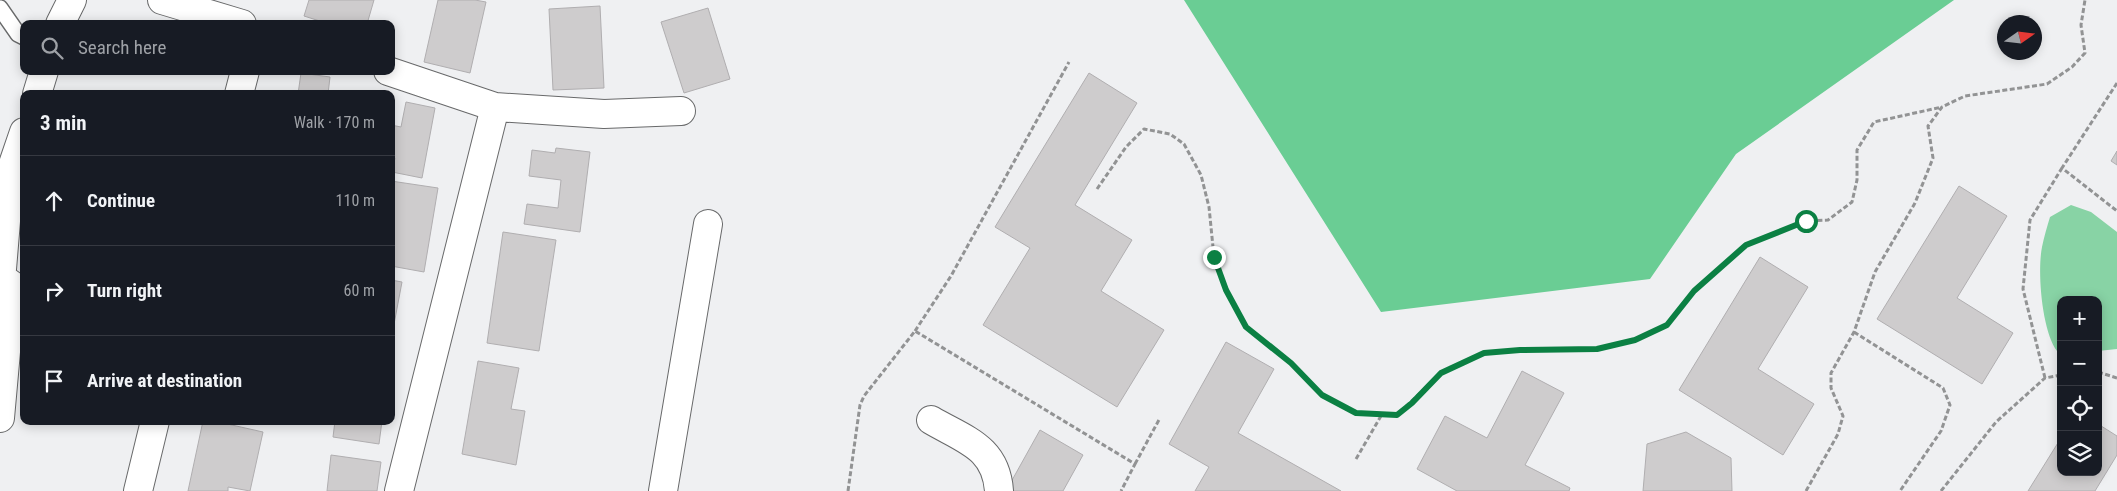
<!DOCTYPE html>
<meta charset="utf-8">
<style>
body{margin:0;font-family:"Roboto Condensed",sans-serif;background:#242831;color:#f1f3f6}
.controls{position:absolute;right:15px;bottom:15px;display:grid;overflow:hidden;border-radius:10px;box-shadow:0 2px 12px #0003}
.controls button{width:45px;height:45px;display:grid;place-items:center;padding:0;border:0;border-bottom:1px solid #363941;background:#171b24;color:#f1f3f6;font:25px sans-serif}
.compass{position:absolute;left:1997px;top:15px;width:45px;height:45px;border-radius:50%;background:#171b24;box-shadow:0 2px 12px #0003;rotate:76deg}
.stop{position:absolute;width:15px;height:15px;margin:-11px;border:4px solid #0b8043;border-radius:50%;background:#fff}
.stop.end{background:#0b8043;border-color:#fff;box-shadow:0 1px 5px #0008}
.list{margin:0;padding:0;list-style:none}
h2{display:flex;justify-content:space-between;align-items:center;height:65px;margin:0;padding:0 20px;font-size:21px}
h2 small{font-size:16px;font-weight:400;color:#9ea1a6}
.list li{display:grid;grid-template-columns:32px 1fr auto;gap:15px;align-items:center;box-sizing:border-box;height:90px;padding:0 20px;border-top:1px solid #363941}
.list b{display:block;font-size:19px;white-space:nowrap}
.list em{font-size:16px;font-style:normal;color:#9ea1a6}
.icon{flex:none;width:28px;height:28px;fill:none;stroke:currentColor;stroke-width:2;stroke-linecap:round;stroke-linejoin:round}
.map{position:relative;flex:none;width:2117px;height:491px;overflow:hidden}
.search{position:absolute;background:#171b24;box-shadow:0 2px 12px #0003;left:20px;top:20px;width:375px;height:55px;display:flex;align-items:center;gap:12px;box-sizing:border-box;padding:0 18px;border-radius:10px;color:#9ea1a6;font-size:19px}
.panel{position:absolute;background:#171b24;box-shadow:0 2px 12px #0003;left:20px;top:90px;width:375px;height:335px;border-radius:10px}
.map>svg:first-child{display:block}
.green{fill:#88d3a5}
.forest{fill:#6acd94}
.building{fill:#cecccd;stroke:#b0aeb0}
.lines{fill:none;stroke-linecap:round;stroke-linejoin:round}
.service-casing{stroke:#68696a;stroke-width:18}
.minor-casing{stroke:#68696a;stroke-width:30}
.path{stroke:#929394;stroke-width:3;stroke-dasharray:5 2.5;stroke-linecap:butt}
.service{stroke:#fff;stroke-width:15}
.minor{stroke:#fff;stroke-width:28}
.route{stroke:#0b8043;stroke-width:6}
</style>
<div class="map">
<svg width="2117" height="491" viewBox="0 0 2117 491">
<rect width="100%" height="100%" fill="#eff0f2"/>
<path class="green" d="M2071,205l20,7 26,20v117l-19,2v-51h-37v51h-4c-15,-20 -20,-79 -15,-104 2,-10 5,-20 8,-30z"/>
<path class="forest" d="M1184,0h770l-218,154 -86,125 -269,33z"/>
<path class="building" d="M309,0h65l-7,24h-38l-25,-8z
M438,0h37l11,2 -16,71 -46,-11z
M600,6l4,82 -51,2 -4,-81z
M708,8l22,71 -46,14 -23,-71z
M301,73l29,4 -2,17h-30z
M1089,73l48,30 -62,102 57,35 -31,51 63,39 -47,77 -134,-82 47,-77 -35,-21z
M406,102l29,6 -13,70 -30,-6 3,-14h-4v-33l10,2z
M556,148l34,4 -10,80 -56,-8 3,-20 31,4 3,-28 -32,-4 3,-26 23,3z
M2117,151v14l-6,-4z
M391,181l47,7 -14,84 -33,-6z
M1959,186l48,30 -50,82 56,35 -31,51 -105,-65z
M503,232l53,8 -17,111 -52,-8z
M1760,257l48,30 -50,82 56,35 -31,51 -104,-65z
M391,280l11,2 -11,58z
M1226,342l48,27 -36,64 103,58h-146l14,-24 -40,-23z
M478,361l41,7 -8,41 14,2 -9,54 -54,-11z
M1522,371l42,22 -39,72 45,23 -1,3h-112l-40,-22 28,-53 42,22z
M203,421h11l49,11 -13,59 -22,-4v4h-40z
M335,421h47l-3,23 -46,-7z
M2098,424l19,12v19l-22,36h-67l33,-53v34h37z
M1040,430l43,25 -20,36h-57z
M1686,432l45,26 1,33h-89l4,-47z
M331,455l50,7 -4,29h-50z"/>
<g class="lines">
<defs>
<path id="service" d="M0,8l18,26 6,3"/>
<path id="minor" d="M162,0l80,24
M60,24l12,-24
M388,71l107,36 109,7 77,-3
M37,94l7,-23
M239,94l6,-23
M0,293l10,-120 14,-41
M0,418l12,-133 -10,-7
M931,420c34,20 65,27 68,71
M138,491l17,-70
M399,491l96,-384
M663,491l45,-267"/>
</defs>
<use href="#service" class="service-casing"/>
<use href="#minor" class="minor-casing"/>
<path class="path" d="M2117,83l-55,85 55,43
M1097,189l29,-42 18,-18 26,5 14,10 17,31 8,32 5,50 12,33 20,37 45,36 30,32 35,18 41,2 44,-42 43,-20 36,-3 77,-1 38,-9 32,-15 27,-34 52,-46 60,-24 22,-1 24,-18 5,-22v-30l17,-28 68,-15
M915,331l36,-55 118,-214
M1854,332l89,56 7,17 -9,26 -41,60
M2098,372l19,6
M2045,378l-22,-89 7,-69 32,-52
M1356,459l25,-43
M1135,464l25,-46
M848,491l12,-86 4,-9 51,-65 220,133 -14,27
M1806,491l32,-57 5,-18 -12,-28v-15l23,-41 21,-60 40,-69 18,-45 -5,-32 14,-19 23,-11 82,-12 25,-17 13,-14 -4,-28 4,-25
M1941,491l55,-69 49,-44 16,-3"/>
<use href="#service" class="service"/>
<use href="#minor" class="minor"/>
</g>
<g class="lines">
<path class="route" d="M1214,257l12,33 20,37 45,36 31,32 34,18 41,2 15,-12 29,-30 43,-20 36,-3 77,-1 38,-9 32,-15 27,-34 52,-46 60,-24"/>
</g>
</svg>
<div class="controls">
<button>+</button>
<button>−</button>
<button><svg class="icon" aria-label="locate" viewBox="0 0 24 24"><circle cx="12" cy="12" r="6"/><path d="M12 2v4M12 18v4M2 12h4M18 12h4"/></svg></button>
<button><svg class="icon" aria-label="layers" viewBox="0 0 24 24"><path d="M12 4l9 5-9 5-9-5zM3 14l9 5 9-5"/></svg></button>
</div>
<svg class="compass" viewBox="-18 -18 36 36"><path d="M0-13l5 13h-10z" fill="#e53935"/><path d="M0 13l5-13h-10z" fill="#9ea1a6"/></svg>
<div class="stop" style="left:1806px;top:221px"></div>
<div class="stop end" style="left:1214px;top:257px"></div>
<div class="search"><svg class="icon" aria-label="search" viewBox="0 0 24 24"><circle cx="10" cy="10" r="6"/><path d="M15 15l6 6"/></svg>Search here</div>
<section class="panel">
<h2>3 min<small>Walk · 170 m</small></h2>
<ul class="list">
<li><svg class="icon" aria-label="ahead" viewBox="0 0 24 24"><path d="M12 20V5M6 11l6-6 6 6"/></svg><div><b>Continue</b></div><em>110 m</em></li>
<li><svg class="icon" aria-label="right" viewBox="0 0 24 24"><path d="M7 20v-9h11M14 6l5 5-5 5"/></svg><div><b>Turn right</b></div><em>60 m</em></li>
<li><svg class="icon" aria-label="arrive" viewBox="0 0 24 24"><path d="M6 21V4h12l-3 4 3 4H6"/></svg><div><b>Arrive at destination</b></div></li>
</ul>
</section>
</div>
